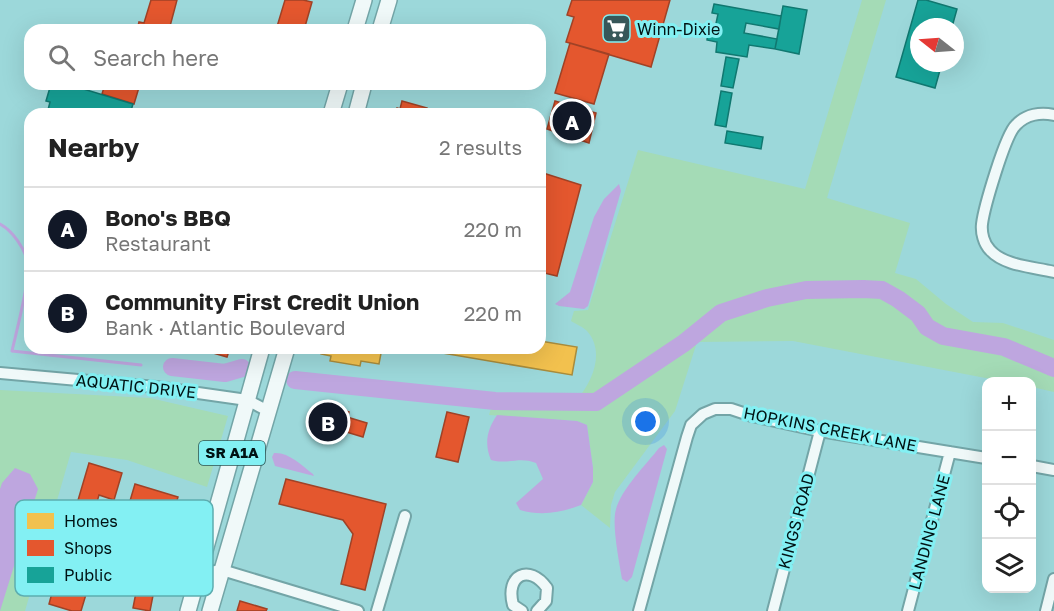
<!DOCTYPE html>
<meta charset="utf-8">
<style>
body{margin:0;font-family:"Golos Text",sans-serif;background:#f2f2f2;color:#222}
.controls{position:absolute;right:18px;bottom:18px;display:grid;overflow:hidden;border-radius:12px;box-shadow:0 6px 24px #0002}
.controls button{width:54px;height:54px;display:grid;place-items:center;padding:0;border:0;border-bottom:2px solid #e0e0e0;background:#fff;color:#222;font:30px sans-serif}
.compass{position:absolute;left:910px;top:18px;width:54px;height:54px;border-radius:50%;background:#fff;box-shadow:0 6px 24px #0002;rotate:287deg}
.you{position:absolute;left:646px;top:422px;width:21px;height:21px;margin:-15px;border:4px solid #fff;border-radius:50%;background:#1a73e8;box-shadow:0 0 0 9px #1a73e833}
.badge{display:grid;place-items:center;width:39px;height:39px;border-radius:50%;background:#111827;color:#fff;font-size:20px;font-weight:700}
.pin{position:absolute;translate:-50% -50%;border:3px solid #fff;box-shadow:0 2px 6px #0006}
.list{margin:0;padding:0;list-style:none}
h2{display:flex;justify-content:space-between;align-items:center;height:78px;margin:0;padding:0 24px;font-size:26px}
h2 small{font-size:20px;font-weight:400;color:#767676}
.list li{display:grid;grid-template-columns:39px 1fr auto;gap:18px;align-items:center;box-sizing:border-box;height:84px;padding:0 24px;border-top:2px solid #e0e0e0}
.list b{display:block;font-size:22px;white-space:nowrap}
.list p{margin:0;font-size:20px;white-space:nowrap;color:#767676}
.list em{font-size:20px;font-style:normal;color:#767676}
.icon{flex:none;width:33px;height:33px;fill:none;stroke:currentColor;stroke-width:2;stroke-linecap:round;stroke-linejoin:round}
.map{position:relative;flex:none;width:1054px;height:611px;overflow:hidden}
.search{position:absolute;background:#fff;box-shadow:0 6px 24px #0002;left:24px;top:24px;width:522px;height:66px;display:flex;align-items:center;gap:15px;box-sizing:border-box;padding:0 21px;border-radius:18px;color:#767676;font-size:22px}
.panel{position:absolute;background:#fff;box-shadow:0 6px 24px #0002;left:24px;top:108px;width:522px;height:246px;border-radius:18px}
.map>svg:first-child{display:block}
.green{fill:#a4dbb6}
.water{fill:#bea6df}
.homes{fill:#f2c14e;stroke:#a98c3c;stroke-width:1.5}
.shops{fill:#e4572e;stroke:#a04226;stroke-width:1.5}
.public{fill:#17a398;stroke:#107870;stroke-width:1.5}
.lines{fill:none;stroke-linecap:round;stroke-linejoin:round}
.stream{stroke:#bea6df;stroke-width:3}
.river{stroke:#bea6df;stroke-width:18}
.minor-casing{stroke:#73a5a7;stroke-width:14}
.highway-casing{stroke:#73a5a7;stroke-width:18}
.minor{stroke:#f0f9f9;stroke-width:10}
.highway{stroke:#f0f9f9;stroke-width:15}
.labels{text-anchor:middle;stroke-width:6;stroke-linejoin:round;paint-order:stroke}
.shield{fill:#83f0f3;stroke:#275556;stroke-width:1.5}
.shield-label{font-size:15px;font-weight:bold;fill:#001213}
.poi-label{font-size:16px;fill:#001213;stroke:#83f0f3;text-anchor:start}
.street-label{font-size:16px;fill:#001213;stroke:#83f0f3}
.key{fill:#83f0f3;stroke:#5cadb0;stroke-width:1.5}
.key-label{font-size:16px;fill:#001213}
</style>
<div class="map">
<svg width="1054" height="611" viewBox="0 0 1054 611">
<rect width="100%" height="100%" fill="#9cd8da"/>
<path class="green" d="M862,0h24l-59,198 83,25 -15,50 21,6 30,25 27,18 30,1 51,17v52l-22,-5v-5l-31,-1 -208,-40 -96,1 -22,69 -60,81 -4,13 -1,23 -29,-23 12,-23v-14l-6,-43 -10,-4 -88,-6 5,-18 84,1c15,-17 27,-47 9,-67 -4,-4 -11,-7 -16,-10l3,-10 14,-1 50,-160 167,39z
M0,390l150,8 78,18 -21,71 -80,-27 -56,-8 -46,159h-25z"/>
<path class="water" d="M619,184l2,7 -33,115 -4,3 -25,-3 -4,-2 15,-12 24,-75 10,-18z
M497,415l80,6 10,4 6,43v14l-12,23c-21,8 -40,11 -61,5l-4,-7 27,-24 -7,-16c-17,-7 -28,2 -45,-3 -7,-17 -4,-30 6,-45z
M664,445l3,4 -35,128 -5,5 -5,-3c-3,-18 -9,-48 -7,-65 3,-22 31,-49 44,-66z
M274,453c15,-1 27,12 39,21l1,2 -39,-10 -3,-9z
M15,468l15,6 8,15 -38,122v-122l2,-6z"/>
<path class="homes" d="M540,341l37,6 -5,28 -159,-27h127z
M322,348h60l-3,16 -18,-3 -1,5 -30,-5 1,-5 -10,-2z"/>
<path class="shops" d="M151,0h26l-8,30h-32l2,-8 5,1z
M285,0h18l9,2 -8,28 -12,-3v3h-16z
M572,0h98l-19,67 -85,-25 8,-25 -7,-2z
M570,43l39,11 -15,50 -39,-11z
M105,84h35l-6,20 -32,-10z
M402,101l25,7 -2,6h-30l2,-6 3,1z
M555,101l41,12 -7,30 -42,-14z
M540,172l41,13 -24,91 -17,-4z
M214,348h16l-3,9 -14,-4z
M320,403l29,9 -8,27 -29,-8 1,-4 -5,-1 7,-20 4,1z
M447,412l22,5 -11,45 -22,-5z
M347,417l20,6 -4,14 -20,-6z
M89,463l33,10 -8,27 -15,-5 -10,34 -18,-5z
M286,479l100,25 -21,86 -24,-6 12,-50 -10,-14 -64,-16z
M135,484l43,13 -8,26 -43,-12z
M58,571l32,10 -9,30h-9l-23,-7z
M138,582l17,3 -5,26 -17,-3z
M240,601l27,8 -1,2h-29z"/>
<path class="public" d="M918,0h8l31,9 -5,18h-33v36h23l-7,25 -39,-11z
M714,4l67,12 -2,13 -33,-6 -2,10 33,6 -2,10 -26,-4 -2,12 -31,-5 1,-10 -10,-2 1,-8 6,1 4,-19 -6,-1z
M783,6l24,4 -8,44 -24,-5z
M726,57l13,2 -6,29 -12,-2z
M51,84h16l66,20 -3,10h-87l1,-5 4,1 2,-8 -4,-1z
M721,91l11,2 -6,34 -11,-2z
M727,131l36,6 -2,12 -36,-6z"/>
<g class="lines">
<path class="stream" d="M0,224c13,7 24,24 28,38 3,15 -12,71 -16,89l129,14"/>
<path class="river" d="M172,367l53,6 17,-5
M295,380l200,21 101,1 88,-59 37,-30 46,-15 39,-8 57,-1 19,1 16,9 20,15 9,13 16,9 61,11 50,21"/>
<defs>
<path id="minor" d="M1054,115c-13,-3 -28,-1 -38,10 -11,10 -32,83 -34,99 -1,9 2,20 8,26 14,16 44,17 64,22
M0,373l156,14 91,13 21,11
M1032,466l22,4
M121,559l77,15 24,-4 136,41
M377,611l28,-95
M522,611l-9,-6c-8,-30 16,-42 34,-17l-1,13 -9,10
M639,611l48,-174 4,-12 12,-11 12,-5h16l21,7 68,15 166,27
M773,611l47,-180
M908,611l42,-159
M1046,611l8,-32"/>
<path id="highway" d="M355,30l9,-30
M380,30l9,-30
M331,114l9,-30
M356,114l8,-30
M188,611l74,-263
M210,611l77,-263"/>
</defs>
<use href="#minor" class="minor-casing"/>
<use href="#highway" class="highway-casing"/>
<use href="#minor" class="minor"/>
<use href="#highway" class="highway"/>
</g>
<defs>
<symbol id="supermarket-square" viewBox="-11 -11 22 22"><rect x="-9" y="-9" width="18" height="18" rx="4" fill="#375759" stroke="#83f0f3"/><path d="M-6-5.5h2.5l.6 2H6L4.5 2H-2.5L-4.4-4H-6ZM-1.5 3.2a1.3 1.3 0 1 0 .1 0ZM3 3.2a1.3 1.3 0 1 0 .1 0Z" fill="#fff"/></symbol>
</defs>
<g fill-rule="evenodd">
<use href="#supermarket-square" x="600" y="12" width="33" height="33"/>
</g>
<g class="labels">
<rect class="shield" x="199" y="441" width="66" height="24" rx="4.5"/>
<g class="shield-label">
<text x="232" y="458">SR A1A</text>
</g>
<g class="poi-label">
<text x="637" y="35">Winn-Dixie</text>
</g>
<g class="street-label">
<text transform="translate(136 386) rotate(6)" y="6">AQUATIC DRIVE</text>
<text transform="translate(830 429) rotate(11)" y="6">HOPKINS CREEK LANE</text>
<text transform="translate(796 521) rotate(-75)" y="6">KINGS ROAD</text>
<text transform="translate(929 532) rotate(-75)" y="6">LANDING LANE</text>
</g>
</g>
<rect x="15" y="500" width="198" height="96" rx="9" class="key"/>
<rect x="27" y="513" width="27" height="16" fill="#f2c14e"/>
<rect x="27" y="540" width="27" height="16" fill="#e4572e"/>
<rect x="27" y="567" width="27" height="16" fill="#17a398"/>
<g class="key-label">
<text x="64" y="527">Homes</text>
<text x="64" y="554">Shops</text>
<text x="64" y="581">Public</text>
</g>
</svg>
<div class="controls">
<button>+</button>
<button>−</button>
<button><svg class="icon" aria-label="locate" viewBox="0 0 24 24"><circle cx="12" cy="12" r="6"/><path d="M12 2v4M12 18v4M2 12h4M18 12h4"/></svg></button>
<button><svg class="icon" aria-label="layers" viewBox="0 0 24 24"><path d="M12 4l9 5-9 5-9-5zM3 14l9 5 9-5"/></svg></button>
</div>
<svg class="compass" viewBox="-18 -18 36 36"><path d="M0-13l5 13h-10z" fill="#e53935"/><path d="M0 13l5-13h-10z" fill="#767676"/></svg>
<div class="you"></div>
<div class="pin badge" style="left:572px;top:121px">A</div>
<div class="pin badge" style="left:328px;top:422px">B</div>
<div class="search"><svg class="icon" aria-label="search" viewBox="0 0 24 24"><circle cx="10" cy="10" r="6"/><path d="M15 15l6 6"/></svg>Search here</div>
<section class="panel">
<h2>Nearby<small>2 results</small></h2>
<ul class="list">
<li><span class="badge">A</span><div><b>Bono's BBQ</b><p>Restaurant</p></div><em>220 m</em></li>
<li><span class="badge">B</span><div><b>Community First Credit Union</b><p>Bank · Atlantic Boulevard</p></div><em>220 m</em></li>
</ul>
</section>
</div>
